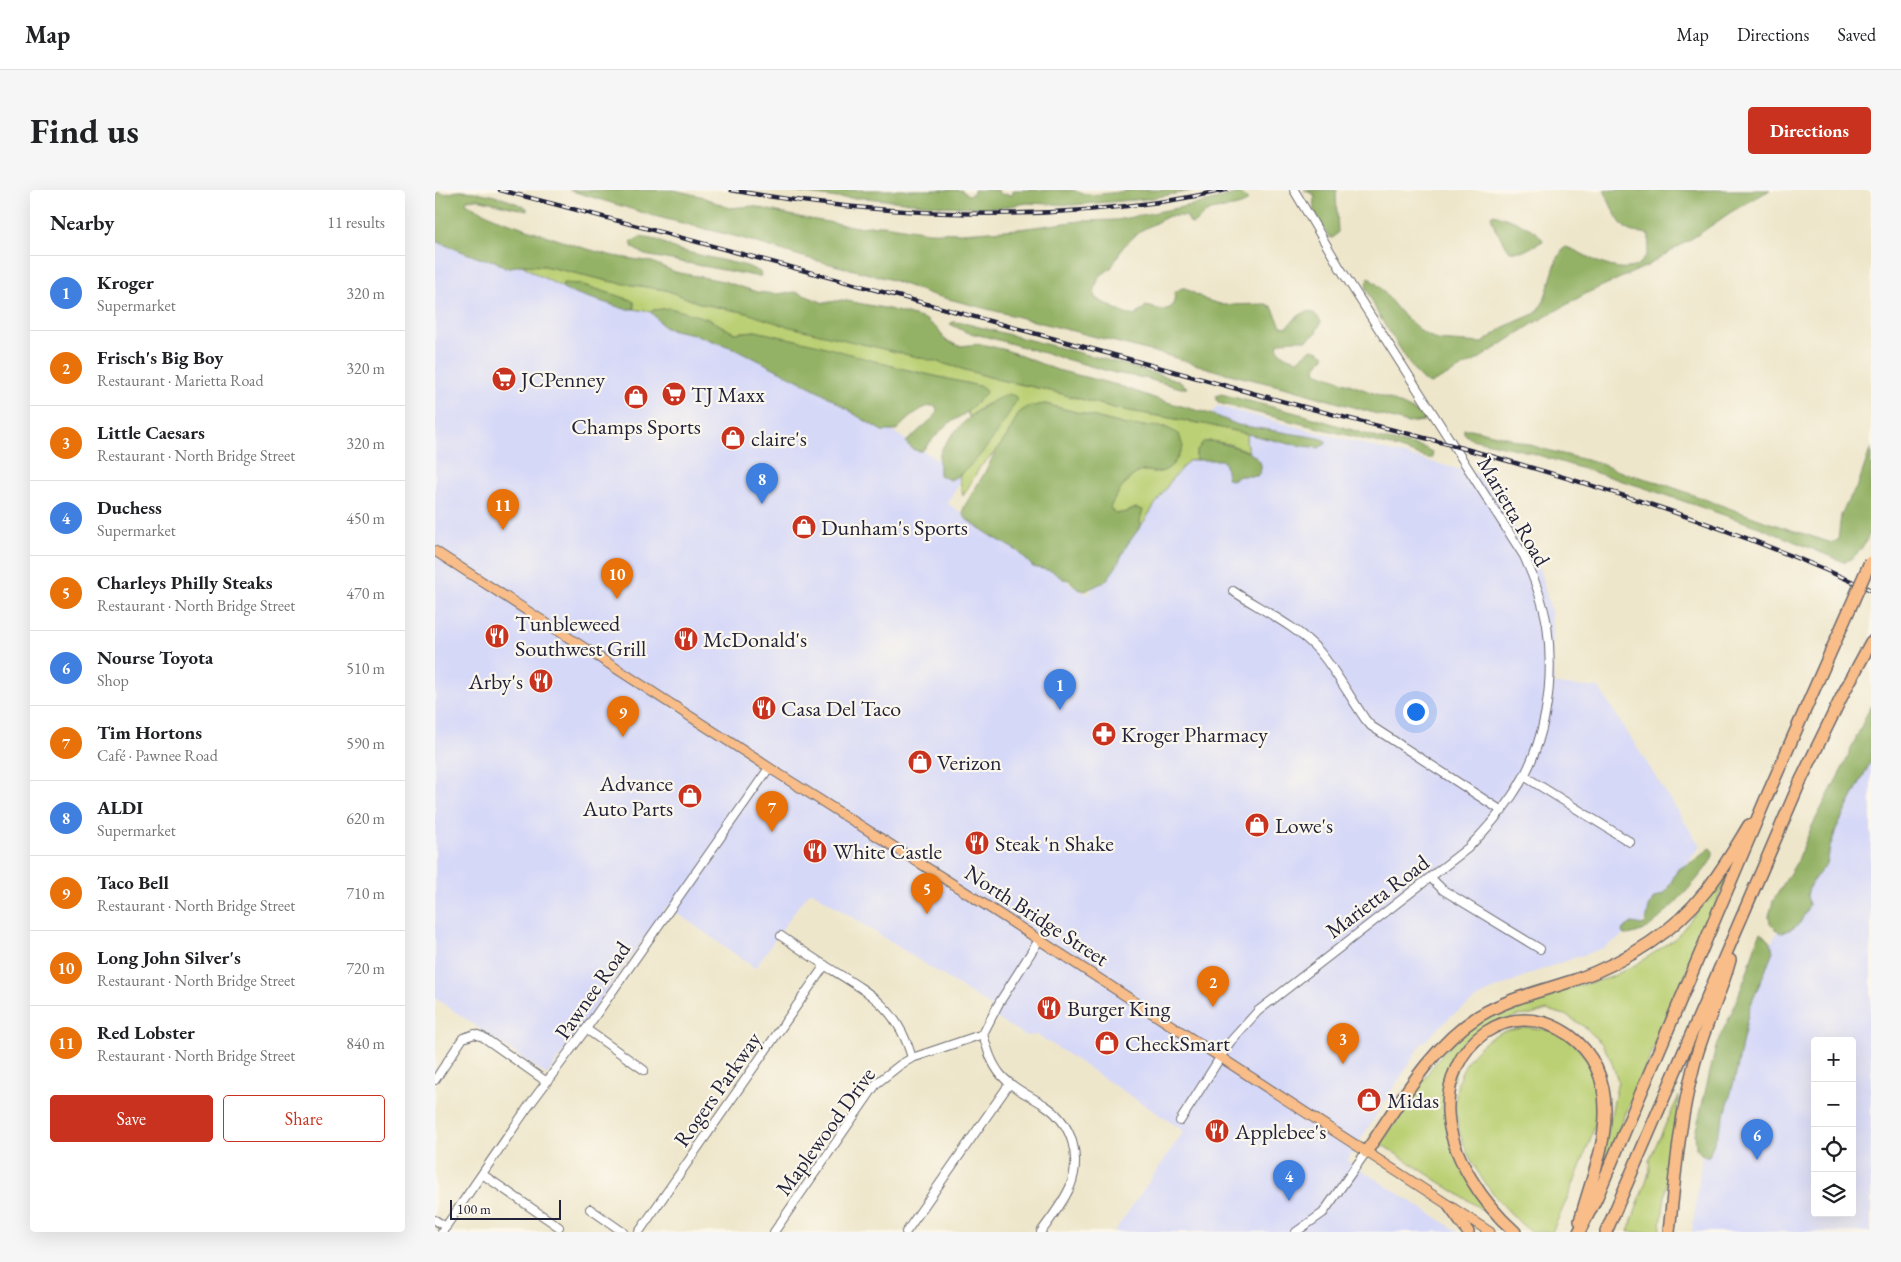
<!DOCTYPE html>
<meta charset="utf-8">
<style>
body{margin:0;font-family:"EB Garamond",serif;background:#f6f6f6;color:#202124}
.controls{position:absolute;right:15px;bottom:15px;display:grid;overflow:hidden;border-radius:5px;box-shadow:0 5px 20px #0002}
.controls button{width:45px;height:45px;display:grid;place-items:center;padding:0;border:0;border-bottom:1px solid #e0e0e0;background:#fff;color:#202124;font:25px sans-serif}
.scale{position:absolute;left:15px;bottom:12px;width:111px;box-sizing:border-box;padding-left:5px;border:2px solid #22223b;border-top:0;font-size:14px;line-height:18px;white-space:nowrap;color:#22223b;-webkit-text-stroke:4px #fbf7ec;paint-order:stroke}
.you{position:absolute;left:980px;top:521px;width:18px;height:18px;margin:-12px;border:4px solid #fff;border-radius:50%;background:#1a73e8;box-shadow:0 0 0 8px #1a73e833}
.badge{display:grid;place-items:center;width:32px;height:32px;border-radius:50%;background:#c8321e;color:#fff;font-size:16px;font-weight:700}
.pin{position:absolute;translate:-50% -41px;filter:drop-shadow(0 1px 2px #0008)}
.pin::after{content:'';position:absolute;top:26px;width:18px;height:15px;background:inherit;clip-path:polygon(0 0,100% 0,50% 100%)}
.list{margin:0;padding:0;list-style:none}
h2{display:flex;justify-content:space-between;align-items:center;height:65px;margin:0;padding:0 20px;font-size:21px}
h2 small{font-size:16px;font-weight:400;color:#757577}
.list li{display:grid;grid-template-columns:32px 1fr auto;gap:15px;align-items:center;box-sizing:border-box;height:75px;padding:0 20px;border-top:1px solid #e0e0e0}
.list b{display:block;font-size:19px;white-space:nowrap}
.list p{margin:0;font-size:16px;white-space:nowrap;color:#757577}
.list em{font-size:16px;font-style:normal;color:#757577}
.actions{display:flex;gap:10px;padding:15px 20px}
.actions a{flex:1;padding:11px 0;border:1px solid #c8321e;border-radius:5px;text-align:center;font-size:18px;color:#c8321e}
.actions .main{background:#c8321e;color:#fff}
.icon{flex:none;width:28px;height:28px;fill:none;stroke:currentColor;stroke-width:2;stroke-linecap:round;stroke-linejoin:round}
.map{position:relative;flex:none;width:1436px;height:1042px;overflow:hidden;border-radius:5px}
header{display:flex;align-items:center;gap:30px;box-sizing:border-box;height:70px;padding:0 25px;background:#fff;border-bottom:1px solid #e0e0e0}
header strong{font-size:24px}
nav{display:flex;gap:28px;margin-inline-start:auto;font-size:18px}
.intro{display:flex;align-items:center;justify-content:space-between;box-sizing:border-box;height:120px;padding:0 30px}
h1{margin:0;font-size:35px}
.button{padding:12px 22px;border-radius:5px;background:#c8321e;color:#fff;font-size:18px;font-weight:700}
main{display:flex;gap:30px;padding:0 30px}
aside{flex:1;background:#fff;border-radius:5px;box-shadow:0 5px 20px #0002}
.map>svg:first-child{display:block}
.built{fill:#d6d8f8;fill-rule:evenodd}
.green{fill:#bbd074;stroke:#6e7958}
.forest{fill:#94b266;stroke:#5b6a50}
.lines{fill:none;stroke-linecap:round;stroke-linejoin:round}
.minor-casing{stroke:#69676d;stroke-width:10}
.major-casing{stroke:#69676d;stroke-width:11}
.highway-casing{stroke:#69676d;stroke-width:14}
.minor{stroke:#fff;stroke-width:8}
.major{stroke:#f8bd89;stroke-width:9}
.highway{stroke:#f8bd89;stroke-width:11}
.rail-casing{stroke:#22223b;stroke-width:4.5}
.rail{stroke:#fbf7ec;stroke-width:2.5;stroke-dasharray:8;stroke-linecap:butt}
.highway-bridge-casing{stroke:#69676d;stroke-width:14;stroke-linecap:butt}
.highway-bridge{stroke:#f8bd89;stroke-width:11}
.labels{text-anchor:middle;stroke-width:4.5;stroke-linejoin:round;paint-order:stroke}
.poi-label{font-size:22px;fill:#22223b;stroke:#fbf7ec;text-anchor:start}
.street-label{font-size:22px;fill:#22223b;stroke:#fbf7ec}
</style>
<header>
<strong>Map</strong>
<nav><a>Map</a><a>Directions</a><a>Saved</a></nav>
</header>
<div class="intro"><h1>Find us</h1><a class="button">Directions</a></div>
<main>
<aside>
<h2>Nearby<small>11 results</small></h2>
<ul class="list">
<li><span class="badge" style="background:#3f7fe0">1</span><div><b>Kroger</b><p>Supermarket</p></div><em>320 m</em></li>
<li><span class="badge" style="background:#e8710a">2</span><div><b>Frisch's Big Boy</b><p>Restaurant · Marietta Road</p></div><em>320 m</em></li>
<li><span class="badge" style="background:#e8710a">3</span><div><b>Little Caesars</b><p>Restaurant · North Bridge Street</p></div><em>320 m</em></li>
<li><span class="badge" style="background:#3f7fe0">4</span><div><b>Duchess</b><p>Supermarket</p></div><em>450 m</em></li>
<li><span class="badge" style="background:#e8710a">5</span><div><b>Charleys Philly Steaks</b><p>Restaurant · North Bridge Street</p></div><em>470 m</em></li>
<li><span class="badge" style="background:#3f7fe0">6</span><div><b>Nourse Toyota</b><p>Shop</p></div><em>510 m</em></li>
<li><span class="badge" style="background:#e8710a">7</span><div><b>Tim Hortons</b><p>Café · Pawnee Road</p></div><em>590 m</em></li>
<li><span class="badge" style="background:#3f7fe0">8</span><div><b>ALDI</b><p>Supermarket</p></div><em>620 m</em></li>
<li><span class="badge" style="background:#e8710a">9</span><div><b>Taco Bell</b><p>Restaurant · North Bridge Street</p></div><em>710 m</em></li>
<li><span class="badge" style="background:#e8710a">10</span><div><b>Long John Silver's</b><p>Restaurant · North Bridge Street</p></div><em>720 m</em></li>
<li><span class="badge" style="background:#e8710a">11</span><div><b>Red Lobster</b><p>Restaurant · North Bridge Street</p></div><em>840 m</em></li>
</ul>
<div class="actions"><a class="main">Save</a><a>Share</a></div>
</aside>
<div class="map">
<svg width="1436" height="1042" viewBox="0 0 1436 1042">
<rect width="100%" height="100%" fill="#fbf7ec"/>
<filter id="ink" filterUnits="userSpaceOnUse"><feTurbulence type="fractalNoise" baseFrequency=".02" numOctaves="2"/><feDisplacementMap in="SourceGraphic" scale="10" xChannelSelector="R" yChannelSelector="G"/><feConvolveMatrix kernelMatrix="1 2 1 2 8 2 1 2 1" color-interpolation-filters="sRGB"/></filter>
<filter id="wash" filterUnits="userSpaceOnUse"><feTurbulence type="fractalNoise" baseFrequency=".0096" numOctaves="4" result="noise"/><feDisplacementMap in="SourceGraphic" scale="20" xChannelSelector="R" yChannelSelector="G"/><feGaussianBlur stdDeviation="1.12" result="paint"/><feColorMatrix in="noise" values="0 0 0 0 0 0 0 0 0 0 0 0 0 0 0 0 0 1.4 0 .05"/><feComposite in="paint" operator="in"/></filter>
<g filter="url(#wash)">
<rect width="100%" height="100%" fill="#eee6ca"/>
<path class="built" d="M0,22l370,165 159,99 -17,27 141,92 129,-189 268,70 54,92 12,43 3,73 45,4 101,158 -57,77 -40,25 -71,25 -46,20 -35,23 -30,29 -74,116 112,71h-345l70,-101 -137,-90 -11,-6 -10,1 -30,-18 -7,-13 -178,-114 -12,14 -44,63 -88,-62 -120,169 -112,-77z
M1436,550v492h-179l16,-121 60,-161zM1380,851h37v172h-37z"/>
<path class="green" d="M87,75l22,1 69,16 53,8 36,14 41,8 195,50 62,18 43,9 75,20 86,15 44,10 -2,8 3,10 -20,-8 -18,-3 -15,11v8l-8,1 -16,18 -31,47 -5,-18 -9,4 -12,2 -5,-6c4,-11 21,-36 33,-37 5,-1 11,2 16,1 13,-2 19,-14 24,-25l-18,-20 -39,-2 -81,-21 -18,3 -8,6 -12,23 -11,15 -16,16 -17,29 -4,-20 27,-28 29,-46 2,-3 -8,-5 -26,12 -14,11 -2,-5 19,-19 -7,-7 -80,-18 -144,-37 -21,2 -25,-14 -56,-9 -2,2 -17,-3v-7l-3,-2 -51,-16h-17l-1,3 -24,-12z
M1292,679l3,1 -128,299 -2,-1 18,-87 -7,-21 -9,-16 -16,-16 -18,-12 -21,-6 -16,5 -15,1 -49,25 -24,66 49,109 -111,-72 49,-74 16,-20 20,-19 25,-17 49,-19 69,-17 28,-14 38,-25 30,-37z
M1090,837c7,1 16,2 23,3 31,8 52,42 52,73 -1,12 -6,25 -10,37 -11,32 -24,62 -38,92 -6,0 -14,0 -19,0 -9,-3 -24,-21 -31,-28 -35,-38 -67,-103 -30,-149 8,-9 19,-19 30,-23 8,-2 16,-3 23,-5z
M1244,906l-19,136h-32l22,-62 -1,-10z"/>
<path class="forest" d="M134,0h105l26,6 29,12 24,-2 45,11 59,10 26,-2 46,7 32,1 58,-4 61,-8 37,-1 90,-18 27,-8h7l6,5v3c-11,7 -24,5 -36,8 -8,3 -12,12 -20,14l-5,-8h-17l-29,15 -17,16 -12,21 -11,8 -6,13 1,9 30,16 10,2 11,-10 17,4 7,-2 4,-6 1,-10 7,-4h3l21,12 18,5 42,-1 6,3 9,19 6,1c10,-11 24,-25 34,-5l-6,12 -8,6h-16l-12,3 -2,4c4,9 12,11 21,13l14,-11 7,2 6,4 -10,14 1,3 74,27 35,17 -1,5 -16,2 -117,-34 -74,-18 -51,-16 -233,-60 -44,-16 -82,-21 -69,-21 -84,-21z
M347,0h179l7,5 6,-2v-3h24l1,4 14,1v-5h61c13,10 47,0 63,0 20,0 40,0 60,0l-51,9 -74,6 -45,-2 -29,5 -57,-2 -75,-8h-29z
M869,0h33l-1,5 2,37 -4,5 -3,1c-12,-15 -21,-23 -16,-43z
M1169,0h166l-39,22 -32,22 -52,32 -60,27 -56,32 -54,35 -47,24 -8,-4 -7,-8 -37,-58 -11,-24 -1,-7 3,-5 9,7 22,27 22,20 15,8 45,3 24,-17 30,-13 8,-12 13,-42 6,-10 3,-2c15,5 27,14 40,18 28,9 44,0 43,-30 -7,-4 -13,-1 -19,-4 -12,-5 -21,-30 -26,-41z
M23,1c23,0 49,7 69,17v3l-50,-12 -10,1 -1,3 29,15 85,29 33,9 39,6 23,10 48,9 34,11 18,2 21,-2 28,11 18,-3 47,9 36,10 14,11 6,10 14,6 22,-2 25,6 51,20 60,15 46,16 51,14 24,10 81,13 7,3v3l-8,4 -28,-4 -86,-20 -86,-15 -75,-20 -43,-9 -62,-18 -152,-36 -43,-14 -41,-8 -36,-14 -53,-8 -69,-16 -22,-1 -17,3 -10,-7 -16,-3 -44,-17v-49l10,2z
M1059,24c13,5 45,14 49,27l-19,10h-14l-15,-22 -4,-13z
M205,47l17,3 21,10 69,16 13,6 1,4h-6l-110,-21 -12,-7 -2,-6z
M128,93l17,1 51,16 3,2v7h-9l-57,-18 -6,-4z
M235,118l39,11 25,14 21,-2 60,13 84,24 80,18 6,4 1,3 -19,19 -22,14 -23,25c-8,0 -11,-2 -16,-9l27,-24 4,-7 -1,-5c-16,-2 -30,16 -41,25h-13l-26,-16 -35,-23 -85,-43 -43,-15 -28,-6 -14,-16 2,-2z
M518,132l11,1 151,39 62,18 11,8h-7l-37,-10 -29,-5 -124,-35 -25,-6 -16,-8z
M574,204l6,2 2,3c-14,26 -40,69 -67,81l-11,-5c0,-8 -1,-17 2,-24 2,-6 7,-11 11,-16 17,-19 33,-32 57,-41z
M786,204l83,21 74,23 45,9 9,5 1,6h-6l-36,-12 -169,-42 -5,-3 -1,-5z
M610,214l81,21 39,2 14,7 4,13c-5,11 -11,23 -24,25 -5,1 -11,-2 -16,-1 -12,1 -29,26 -33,37l5,6 12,-2 9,-4 7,2 -3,10 1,6 -14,19 -11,22 -10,14 -21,10 -7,-2 -9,-9 -6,-1 -11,-8 -19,-4 -14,-15 -24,-14 -28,-18 -4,-6 1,-7 20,-33 12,-23 11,-15 12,-23 8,-6z
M1029,239h7l38,9 34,11 55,14 26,10 34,9 109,40 65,21 6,-3 3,-25 5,-11 12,-19 13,-38v84c-6,13 -13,26 -27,31l-85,-35 -117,-40 -117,-36 -54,-12 -7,-6z
M776,251c14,3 65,13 46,35h-17l-9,4 -3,-1c-3,-6 -1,-14 -6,-19h-26v-8l7,-10z
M1436,515v56l-34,66 -7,20 -3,17 -13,15 -5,9 -2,7 2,10 -9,18 -8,6 -12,4 -10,-10 -1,-7 4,-15 25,-41 13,-32 31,-59z
M1275,658c3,3 3,3 3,7 -2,13 -50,62 -63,71 -7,5 -17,9 -26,9l-2,-3 1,-3 9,-6 10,2 4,-2 3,-16 5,-9 8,-3 6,-7 10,-19 16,-8z
M1326,743l10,10 2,9 -24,57 -13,65 -10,37 -17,45h-6l-7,-8 -1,-14 22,-91 15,-31 15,-39 10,-33z"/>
</g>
<g filter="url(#ink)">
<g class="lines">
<defs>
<path id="minor" d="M798,401c27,18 65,36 86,60 17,20 31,46 46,68l6,7 131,85
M1089,586l106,66
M996,688l12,12 97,59
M346,746c16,11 32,22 48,32 41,25 69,40 83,90
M604,750l-40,63 -16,31c4,14 8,29 18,41 12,14 30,21 45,31 26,18 36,51 24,81 -7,16 -19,31 -29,45
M151,839l58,41
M0,890l28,-42 12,-4 8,3 64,45
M745,931l50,-79 28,-31 210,-163c16,-16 31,-33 44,-52 34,-49 43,-113 35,-171 -4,-24 -13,-47 -23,-69l-184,-288 -46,-78
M47,984l77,53
M155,1019l33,23
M0,1030l11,7
M7,1042l86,-125 58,-78 183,-261
M204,1042l186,-267
M339,1042l103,-149 23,-18 12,-7 71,-24
M471,1042l104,-149
M861,1042l27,-19 43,-61"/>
<path id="major" d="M0,361l344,223 191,121 520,337"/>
<path id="highway" d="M931,962c33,-48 63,-104 113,-136 30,-18 63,-25 96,-36 50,-18 97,-46 130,-88 17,-21 30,-44 44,-67
M1015,1017l18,25
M1080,1042c-32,-28 -65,-77 -67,-120 -3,-67 61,-119 121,-77 25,18 36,45 36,75 1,38 -16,75 -25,111
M1144,1042l17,-33 171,-403 83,-188
M1171,1042l194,-450 43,-88 28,-52
M1234,1042c6,-55 10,-110 24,-163 9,-38 27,-72 37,-109"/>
</defs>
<use href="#minor" class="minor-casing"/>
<use href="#major" class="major-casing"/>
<use href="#highway" class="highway-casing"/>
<use href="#minor" class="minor"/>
<use href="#major" class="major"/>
<use href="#highway" class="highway"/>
<defs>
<path id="rail" d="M65,0c255,66 509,136 763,206 62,17 125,32 188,49 143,39 285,83 420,145
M296,0c141,25 286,32 428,12 23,-3 45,-8 67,-12"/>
</defs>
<use href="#rail" class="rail-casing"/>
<use href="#rail" class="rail"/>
<defs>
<path id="highway-bridge" d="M1415,418l20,-46"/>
</defs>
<use href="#highway-bridge" class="highway-bridge-casing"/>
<use href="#highway-bridge" class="highway-bridge"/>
</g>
</g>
<defs>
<symbol id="supermarket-disc" viewBox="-11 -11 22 22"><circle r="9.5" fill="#c8321e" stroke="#fbf7ec"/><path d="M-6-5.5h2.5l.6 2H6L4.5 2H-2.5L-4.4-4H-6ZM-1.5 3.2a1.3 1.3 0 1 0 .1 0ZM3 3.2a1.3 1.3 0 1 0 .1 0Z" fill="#fff"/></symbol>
<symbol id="shop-disc" viewBox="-11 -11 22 22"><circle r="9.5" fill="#c8321e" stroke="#fbf7ec"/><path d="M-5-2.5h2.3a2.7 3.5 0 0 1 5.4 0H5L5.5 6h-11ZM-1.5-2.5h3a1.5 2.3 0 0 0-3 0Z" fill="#fff"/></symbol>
<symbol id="restaurant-disc" viewBox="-11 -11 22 22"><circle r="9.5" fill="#c8321e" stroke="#fbf7ec"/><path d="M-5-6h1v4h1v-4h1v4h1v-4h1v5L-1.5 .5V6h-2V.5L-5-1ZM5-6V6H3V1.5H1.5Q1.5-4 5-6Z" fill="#fff"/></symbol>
<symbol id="pharmacy-disc" viewBox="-11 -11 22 22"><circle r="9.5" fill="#c8321e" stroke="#fbf7ec"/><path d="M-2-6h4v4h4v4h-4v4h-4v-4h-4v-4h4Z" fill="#fff"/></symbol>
</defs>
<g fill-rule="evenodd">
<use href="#supermarket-disc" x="55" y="175" width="28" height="28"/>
<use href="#supermarket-disc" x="225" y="190" width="28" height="28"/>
<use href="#shop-disc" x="187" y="193" width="28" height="28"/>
<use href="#shop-disc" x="284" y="234" width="28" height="28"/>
<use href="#shop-disc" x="355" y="323" width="28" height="28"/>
<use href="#restaurant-disc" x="48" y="432" width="28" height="28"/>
<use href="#restaurant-disc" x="237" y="435" width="28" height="28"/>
<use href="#restaurant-disc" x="92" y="477" width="28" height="28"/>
<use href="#restaurant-disc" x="315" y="504" width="28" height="28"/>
<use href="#pharmacy-disc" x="655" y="530" width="28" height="28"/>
<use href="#shop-disc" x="471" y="558" width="28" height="28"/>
<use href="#shop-disc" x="241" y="592" width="28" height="28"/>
<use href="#shop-disc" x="808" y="621" width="28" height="28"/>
<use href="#restaurant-disc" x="528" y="639" width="28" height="28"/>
<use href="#restaurant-disc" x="366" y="647" width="28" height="28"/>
<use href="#restaurant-disc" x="600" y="804" width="28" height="28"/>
<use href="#shop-disc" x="658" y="839" width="28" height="28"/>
<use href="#shop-disc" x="920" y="896" width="28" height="28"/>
<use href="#restaurant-disc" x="768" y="927" width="28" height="28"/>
</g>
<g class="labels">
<g class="poi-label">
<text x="86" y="197">JCPenney</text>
<text x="256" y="212">TJ Maxx</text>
<text x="201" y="244" text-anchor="middle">Champs Sports</text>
<text x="316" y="256">claire's</text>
<text x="386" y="345">Dunham's Sports</text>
<text x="80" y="441">Tunbleweed<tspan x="80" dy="25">Southwest Grill</tspan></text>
<text x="268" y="457">McDonald's</text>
<text x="88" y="499" text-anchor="end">Arby's</text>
<text x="346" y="526">Casa Del Taco</text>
<text x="686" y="552">Kroger Pharmacy</text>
<text x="502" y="580">Verizon</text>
<text x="238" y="601" text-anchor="end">Advance<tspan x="238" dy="25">Auto Parts</tspan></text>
<text x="840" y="643">Lowe's</text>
<text x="560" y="661">Steak 'n Shake</text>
<text x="398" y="669">White Castle</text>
<text x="632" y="826">Burger King</text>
<text x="690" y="861">CheckSmart</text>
<text x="952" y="918">Midas</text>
<text x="800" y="949">Applebee's</text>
</g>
<g class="street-label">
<text transform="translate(1079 321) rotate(60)" y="8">Marietta Road</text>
<text transform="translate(942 706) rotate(-37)" y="8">Marietta Road</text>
<text transform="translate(602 725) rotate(33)" y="8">North Bridge Street</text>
<text transform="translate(157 800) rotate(-55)" y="8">Pawnee Road</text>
<text transform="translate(282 899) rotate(-55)" y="8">Rogers Parkway</text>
<text transform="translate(390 941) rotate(-54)" y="8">Maplewood Drive</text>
</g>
</g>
</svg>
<div class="controls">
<button>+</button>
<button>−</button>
<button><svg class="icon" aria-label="locate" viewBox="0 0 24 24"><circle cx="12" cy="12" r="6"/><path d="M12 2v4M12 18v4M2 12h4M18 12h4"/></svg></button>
<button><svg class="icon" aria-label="layers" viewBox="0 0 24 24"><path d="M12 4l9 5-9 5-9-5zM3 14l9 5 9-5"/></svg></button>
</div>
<div class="scale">100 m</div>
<div class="you"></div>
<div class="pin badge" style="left:625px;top:520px;background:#3f7fe0">1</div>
<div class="pin badge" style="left:778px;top:817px;background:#e8710a">2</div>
<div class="pin badge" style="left:908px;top:874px;background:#e8710a">3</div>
<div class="pin badge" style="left:854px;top:1011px;background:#3f7fe0">4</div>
<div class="pin badge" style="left:492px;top:724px;background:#e8710a">5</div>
<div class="pin badge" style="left:1322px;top:970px;background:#3f7fe0">6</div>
<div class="pin badge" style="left:337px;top:642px;background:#e8710a">7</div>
<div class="pin badge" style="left:327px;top:314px;background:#3f7fe0">8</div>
<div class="pin badge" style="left:188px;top:547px;background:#e8710a">9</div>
<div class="pin badge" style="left:182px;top:409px;background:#e8710a">10</div>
<div class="pin badge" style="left:68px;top:340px;background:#e8710a">11</div>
</div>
</main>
